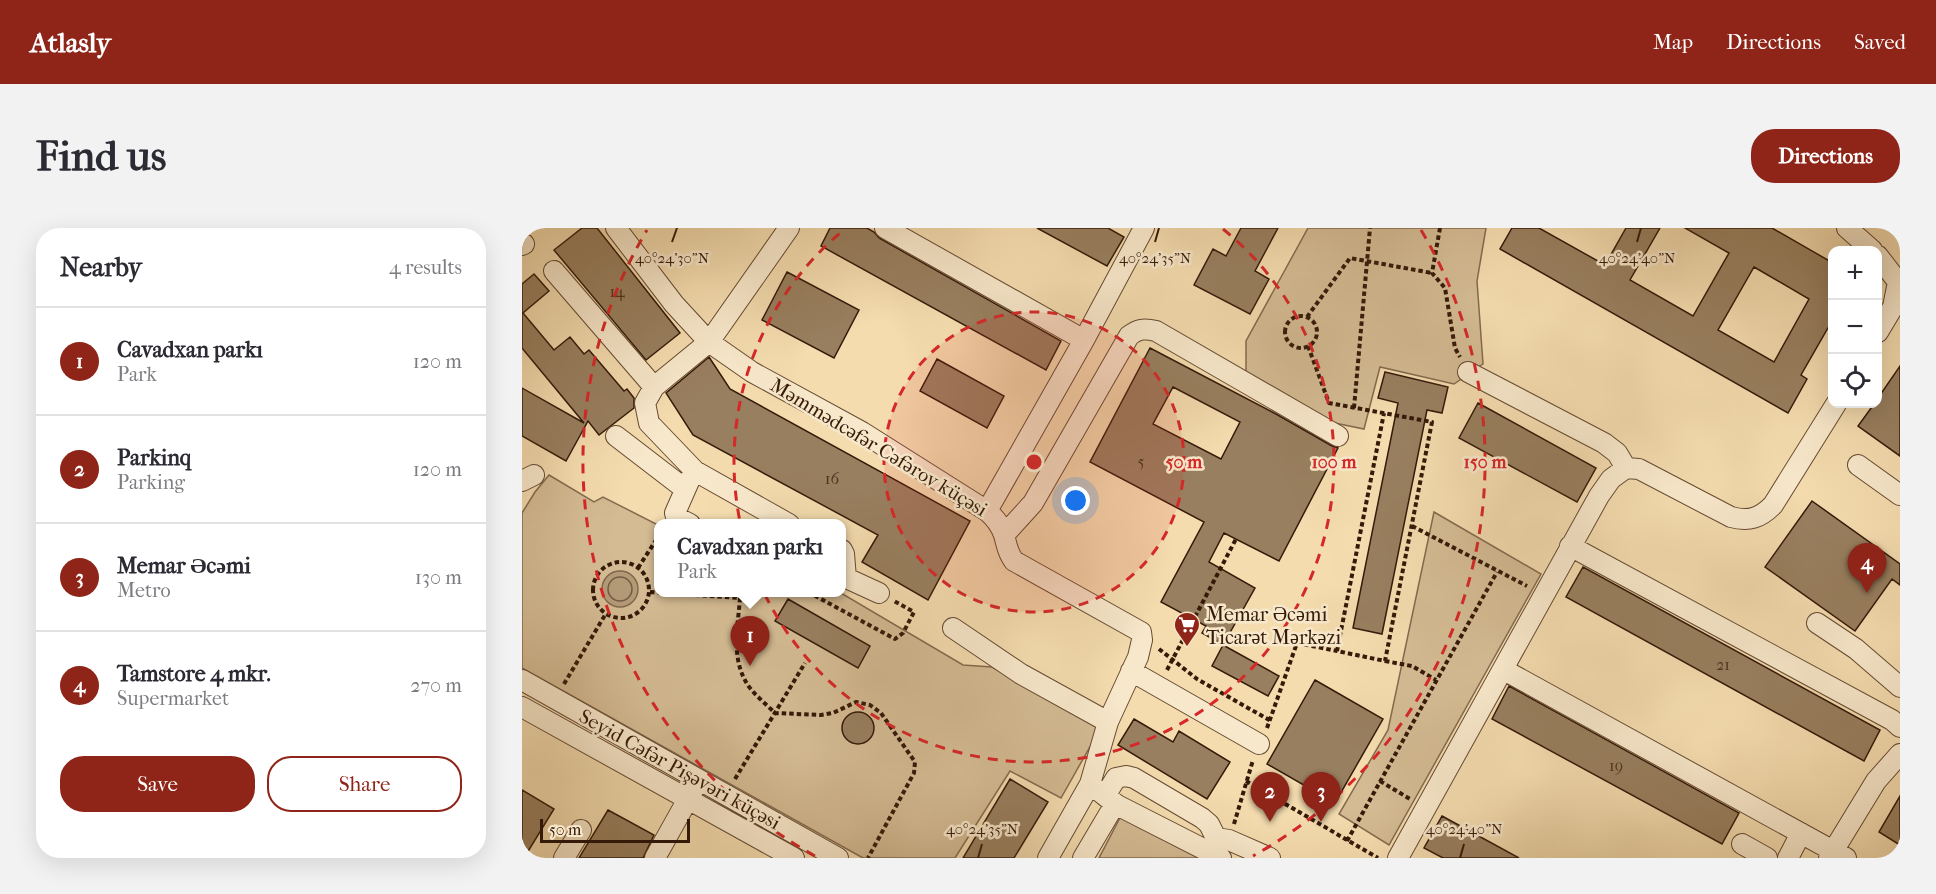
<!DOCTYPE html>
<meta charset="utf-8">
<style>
body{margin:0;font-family:"IM FELL French Canon",serif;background:#f2f2f3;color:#2b2b33}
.controls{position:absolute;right:18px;top:18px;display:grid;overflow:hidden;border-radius:12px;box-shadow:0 6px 24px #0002}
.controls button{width:54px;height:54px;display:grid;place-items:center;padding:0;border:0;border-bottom:2px solid #e1e1e2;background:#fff;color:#2b2b33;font:30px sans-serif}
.scale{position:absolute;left:18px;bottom:15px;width:150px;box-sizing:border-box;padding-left:6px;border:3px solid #351a09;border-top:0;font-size:16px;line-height:21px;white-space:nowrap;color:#351a09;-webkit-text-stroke:4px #f8e8cb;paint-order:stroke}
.you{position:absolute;left:554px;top:273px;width:21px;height:21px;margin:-15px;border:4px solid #fff;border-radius:50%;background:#1a73e8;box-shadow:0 0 0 9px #1a73e833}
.badge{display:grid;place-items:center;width:39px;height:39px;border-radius:50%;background:#8f2418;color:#fff;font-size:20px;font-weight:700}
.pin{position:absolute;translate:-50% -50px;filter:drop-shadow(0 2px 3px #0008)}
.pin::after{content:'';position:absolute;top:32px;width:21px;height:18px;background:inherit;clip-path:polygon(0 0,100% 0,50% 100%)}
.popup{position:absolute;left:132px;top:291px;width:192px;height:78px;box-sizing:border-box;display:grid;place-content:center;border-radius:12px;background:#fff;filter:drop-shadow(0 2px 4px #0005);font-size:20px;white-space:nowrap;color:#7c7c81}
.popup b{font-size:22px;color:#2b2b33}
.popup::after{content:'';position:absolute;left:50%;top:100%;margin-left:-12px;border:12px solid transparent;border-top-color:#fff}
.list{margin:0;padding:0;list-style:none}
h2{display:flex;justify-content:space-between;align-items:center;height:78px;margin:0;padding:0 24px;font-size:26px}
h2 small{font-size:20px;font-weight:400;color:#7c7c81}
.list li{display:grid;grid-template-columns:39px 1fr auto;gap:18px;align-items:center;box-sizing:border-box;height:108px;padding:0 24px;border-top:2px solid #e1e1e2}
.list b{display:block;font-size:22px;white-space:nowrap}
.list p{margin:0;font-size:20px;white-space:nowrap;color:#7c7c81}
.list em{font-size:20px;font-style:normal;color:#7c7c81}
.actions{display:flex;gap:12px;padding:18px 24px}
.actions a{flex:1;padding:14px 0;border:2px solid #8f2418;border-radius:24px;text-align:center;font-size:21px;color:#8f2418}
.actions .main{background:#8f2418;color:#fff}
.icon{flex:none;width:33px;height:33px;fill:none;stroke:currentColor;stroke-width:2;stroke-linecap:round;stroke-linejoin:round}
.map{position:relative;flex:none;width:1378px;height:630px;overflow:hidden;border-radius:24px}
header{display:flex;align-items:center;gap:36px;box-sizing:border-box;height:84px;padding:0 30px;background:#8f2418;color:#fff}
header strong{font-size:28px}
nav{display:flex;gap:33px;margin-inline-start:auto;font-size:21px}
.intro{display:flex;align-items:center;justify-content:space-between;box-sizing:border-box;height:144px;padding:0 36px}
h1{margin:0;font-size:42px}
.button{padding:15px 27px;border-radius:24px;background:#8f2418;color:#fff;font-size:21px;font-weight:700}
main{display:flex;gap:36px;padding:0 36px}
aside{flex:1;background:#fff;border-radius:24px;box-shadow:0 6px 24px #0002}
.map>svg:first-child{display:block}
.green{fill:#d4bb93;stroke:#846a4e;stroke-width:1.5}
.water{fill:#b39a77;stroke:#81674b;stroke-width:1.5}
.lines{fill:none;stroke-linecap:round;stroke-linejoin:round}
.shore{stroke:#745a40;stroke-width:1.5}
.building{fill:#987f5f;stroke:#351a09;stroke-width:1.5;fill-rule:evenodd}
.minor-casing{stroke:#654a32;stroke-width:22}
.path{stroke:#351a09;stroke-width:4;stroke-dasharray:4.5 3;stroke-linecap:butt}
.minor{stroke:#f8e8cb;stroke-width:20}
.ticks{fill:none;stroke:#351a09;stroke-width:2}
.ring{fill:none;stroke:#d62828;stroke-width:3;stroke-dasharray:10 8}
.labels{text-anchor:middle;stroke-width:5;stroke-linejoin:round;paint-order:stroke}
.number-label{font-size:16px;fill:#4e331e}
.street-label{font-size:20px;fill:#351a09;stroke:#f8e8cb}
.poi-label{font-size:20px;fill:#351a09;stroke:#f8e8cb;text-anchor:start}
.ticks-label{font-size:15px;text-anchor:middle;fill:#351a09;stroke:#f8e8cb;stroke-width:5;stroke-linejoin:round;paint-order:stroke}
.centre{fill:#d62828;stroke:#f8e8cb;stroke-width:3}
.ring-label{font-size:18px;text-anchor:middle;font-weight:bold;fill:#d62828;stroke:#f8e8cb;stroke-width:5;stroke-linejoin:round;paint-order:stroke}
</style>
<header>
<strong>Atlasly</strong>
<nav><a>Map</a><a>Directions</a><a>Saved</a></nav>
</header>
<div class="intro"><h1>Find us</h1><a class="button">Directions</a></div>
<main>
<aside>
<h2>Nearby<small>4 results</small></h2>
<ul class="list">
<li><span class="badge">1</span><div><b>Cavadxan parkı</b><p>Park</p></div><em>120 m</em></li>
<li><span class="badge">2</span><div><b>Parkinq</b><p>Parking</p></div><em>120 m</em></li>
<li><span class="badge">3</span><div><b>Memar Əcəmi</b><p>Metro</p></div><em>130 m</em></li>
<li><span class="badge">4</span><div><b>Tamstore 4 mkr.</b><p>Supermarket</p></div><em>270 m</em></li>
</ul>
<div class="actions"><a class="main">Save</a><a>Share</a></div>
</aside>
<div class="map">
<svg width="1378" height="630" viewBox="0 0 1378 630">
<rect width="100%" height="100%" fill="#f4dcaf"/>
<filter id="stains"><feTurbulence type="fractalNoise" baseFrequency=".00333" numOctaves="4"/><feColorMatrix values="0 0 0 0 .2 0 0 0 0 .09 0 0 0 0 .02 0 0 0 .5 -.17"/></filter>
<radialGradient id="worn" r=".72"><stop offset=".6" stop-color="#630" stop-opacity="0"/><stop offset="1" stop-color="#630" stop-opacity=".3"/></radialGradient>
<path class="green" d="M786,0h178l-9,53 6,83 -29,20 -74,-17 -16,62 -34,-7 -84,-48v-33z
M27,247l45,27 9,-5 55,28v67l183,1 122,72 29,2 108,62 -39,69 -51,-27 -55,87h-92l-341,-190v-155l13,-21z
M912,284l107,62 -152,271 -50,-31 49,-84z
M600,586l85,44h-108z"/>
<path class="water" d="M80 361a18 18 0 1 1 36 0a18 18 0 1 1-36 0Z"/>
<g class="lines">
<path class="shore" d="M86 361a12 12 0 1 1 24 0a12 12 0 1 1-24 0Z"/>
</g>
<path class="building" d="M60,0h15l83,105 -34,27 -92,-110z
M308,0h37l7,4 5,6 182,103 -15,29 -225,-124z
M515,0h71l16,9 -17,29z
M719,0h37l-23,43 14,8 -19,35 -56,-29 19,-36 13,7z
M990,0h27l66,37 21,-37h34l-30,52 63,36 36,-63 -44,-25h87l61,35v56l-32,56 6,4 -19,34 -288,-164zM1232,39l55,32 -35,63 -56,-32z
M265,44l72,38 -25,48 -72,-38z
M12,46l15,17 -26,22 31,37 16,-13 14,17 5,-4 35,41 3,-2 7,9v10l-35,27 -11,-14 -22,40 -44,-25v-48l62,35 -62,-75v-64z
M628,120l126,66 56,32 6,2 -59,113 -55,-28 -15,29 46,26 -32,57 -21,-12 4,-7 -45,-24 43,-80 -114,-60zM651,159l67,35 -19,37 -68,-35z
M187,129l21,32 240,132 -42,79 -66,-38 16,-27 -185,-100 -27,-42z
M415,131l67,37 -17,32 -67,-37z
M1378,138v90l-42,-30 16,-22h4v-6z
M863,144l63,15 -6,26 -15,-3 -45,224 -29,-6 45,-225 -20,-5z
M956,175l118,65 -19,34 -118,-64z
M1290,273l88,63v21l-8,-6 -37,52 -90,-64z
M1061,339l297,163 -16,31 -298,-164z
M266,371l82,47 -12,22 -83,-47z
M701,417l56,31 -11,20 -56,-30z
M793,452l68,39 -48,84 -68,-39z
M987,458l230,127 -17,31 -230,-125z
M320 500a16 16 0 1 1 32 0a16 16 0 1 1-32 0Z
M612,491l39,23 6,-11 51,31 -23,37 -89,-54z
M488,551l38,23 -34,56h-51z
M0,562l32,19 -30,49h-2z
M1378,568v49l-21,-13z
M86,582l46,25 -11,23h-64z
M920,588l77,42h-76l-19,-10z"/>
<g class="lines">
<defs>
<path id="minor" d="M94,0l58,76 35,38 43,30 110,60 125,79c7,6 14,15 17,24 3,10 3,17 10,26l127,71 1,8 -4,17 -30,65 -18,62 -42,74
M267,0l-80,114 -55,45 -9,16 4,20 46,48 94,53
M363,0l199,112
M1325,0l25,22
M0,17l2,-1
M1356,28l20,26 -5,25 -15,25
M32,43l100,116
M946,144l136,71 13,10 9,15
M94,208l69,53
M1336,237l42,30
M0,253l12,-6
M465,283l97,-171 60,-112
M168,296l-14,-7 -1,-4 15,-34
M482,307l29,-32 96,-167c9,-7 15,-8 27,-5l182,105
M1048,318l322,174 8,7
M320,322l2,4 2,24
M320,348l37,17
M1295,395l39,26 44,38
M431,400l68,46 87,48
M982,442l342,188
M609,443l128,73
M0,452l316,178
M0,479l272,151
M568,556l27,21 104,53
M583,568l11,-18 10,-2 8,2 68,40 7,6 7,14
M1220,616l25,14
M689,621l5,-11 13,2 41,18
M42,630l17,-28
M133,630l38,-68
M561,630l29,-49 5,-4
M876,630l201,-362 12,-17 15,-11 13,1 92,48c18,5 29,1 42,-12l63,-101
M1266,630l13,-25
M1307,630l47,-77 24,-27"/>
</defs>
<use href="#minor" class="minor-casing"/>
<path class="path" d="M918,0l-8,45 13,15 10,60 5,9
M763 104a16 16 0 1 1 32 0a16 16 0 1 1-32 0Z
M785,89l43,-59 82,15
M786,118l21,57 103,19 -47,239 -48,-10 47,-238
M832,180l16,-180
M890,298l115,60
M71 362a28 28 0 1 1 56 0a28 28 0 1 1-56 0Z
M116,340l20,-31
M128,364l90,6 29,-6
M286,364l87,47 8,-6 11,-21 -20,-11
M218,370c-2,28 -9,58 6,84 6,11 20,22 29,31l46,2 12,-2 23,-11 14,3 11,8 34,49 -1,11 -46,85
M637,421l38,30 74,42
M863,433l27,5 24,14
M645,442l69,-131
M42,456l41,-69
M745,500l30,-85 40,8
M213,551l70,-116
M724,553l132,77
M858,553l30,18
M712,596l19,-64
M825,613l150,-269"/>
<use href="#minor" class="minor"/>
</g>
<path class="ticks" d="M150,14l5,-14M633,14l4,-14M1115,14l4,-14M456,630l4,-14M938,630l4,-14"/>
<circle cx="512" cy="234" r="150" fill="#d62828" fill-opacity=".12"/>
<g class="ring">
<circle cx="512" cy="234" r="150"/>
<path d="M701 1A300 300 0 1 1 323 1"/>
<path d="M293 628A451 451 0 0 1 125 2M899 2A451 451 0 0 1 731 628"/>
</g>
<defs>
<symbol id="supermarket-pin" viewBox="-11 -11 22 30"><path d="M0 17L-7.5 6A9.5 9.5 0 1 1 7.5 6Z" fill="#8f2418" stroke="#f8e8cb"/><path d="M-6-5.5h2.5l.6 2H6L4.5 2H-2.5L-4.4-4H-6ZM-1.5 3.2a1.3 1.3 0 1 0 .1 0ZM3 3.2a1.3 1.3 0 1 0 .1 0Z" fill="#fff"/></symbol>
</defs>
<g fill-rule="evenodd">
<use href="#supermarket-pin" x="650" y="382" width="30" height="40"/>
</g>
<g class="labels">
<g class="number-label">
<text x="95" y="69">14</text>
<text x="619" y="239">5</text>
<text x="310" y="256">16</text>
<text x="1201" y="442">21</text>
<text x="1094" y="543">19</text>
</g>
<g class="street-label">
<text transform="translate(357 219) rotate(31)" y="7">Məmmədcəfər Cəfərov küçəsi</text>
<text transform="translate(158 541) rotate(29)" y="7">Seyid Cəfər Pişəvəri küçəsi</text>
</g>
<g class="poi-label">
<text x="684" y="393">Memar Əcəmi<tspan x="684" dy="23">Ticarət Mərkəzi</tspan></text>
</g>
</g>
<g class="ticks-label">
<text x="150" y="35">40°24'30"N</text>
<text x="633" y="35">40°24'35"N</text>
<text x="1115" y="35">40°24'40"N</text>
<text x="460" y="606">40°24'35"N</text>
<text x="942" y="606">40°24'40"N</text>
</g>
<circle cx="512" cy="234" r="9" class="centre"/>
<g class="ring-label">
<text x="662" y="240">50 m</text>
<text x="812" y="240">100 m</text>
<text x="963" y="240">150 m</text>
</g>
<rect width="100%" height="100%" filter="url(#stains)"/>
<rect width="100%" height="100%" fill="url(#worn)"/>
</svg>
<div class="controls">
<button>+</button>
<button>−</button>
<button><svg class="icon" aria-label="locate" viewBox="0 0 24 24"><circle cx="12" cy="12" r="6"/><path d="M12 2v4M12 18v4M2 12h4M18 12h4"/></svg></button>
</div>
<div class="scale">50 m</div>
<div class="you"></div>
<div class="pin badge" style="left:228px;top:438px">1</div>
<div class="popup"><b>Cavadxan parkı</b>Park</div>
<div class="pin badge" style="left:748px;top:594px">2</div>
<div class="pin badge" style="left:799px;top:594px">3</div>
<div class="pin badge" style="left:1345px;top:365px">4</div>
</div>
</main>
